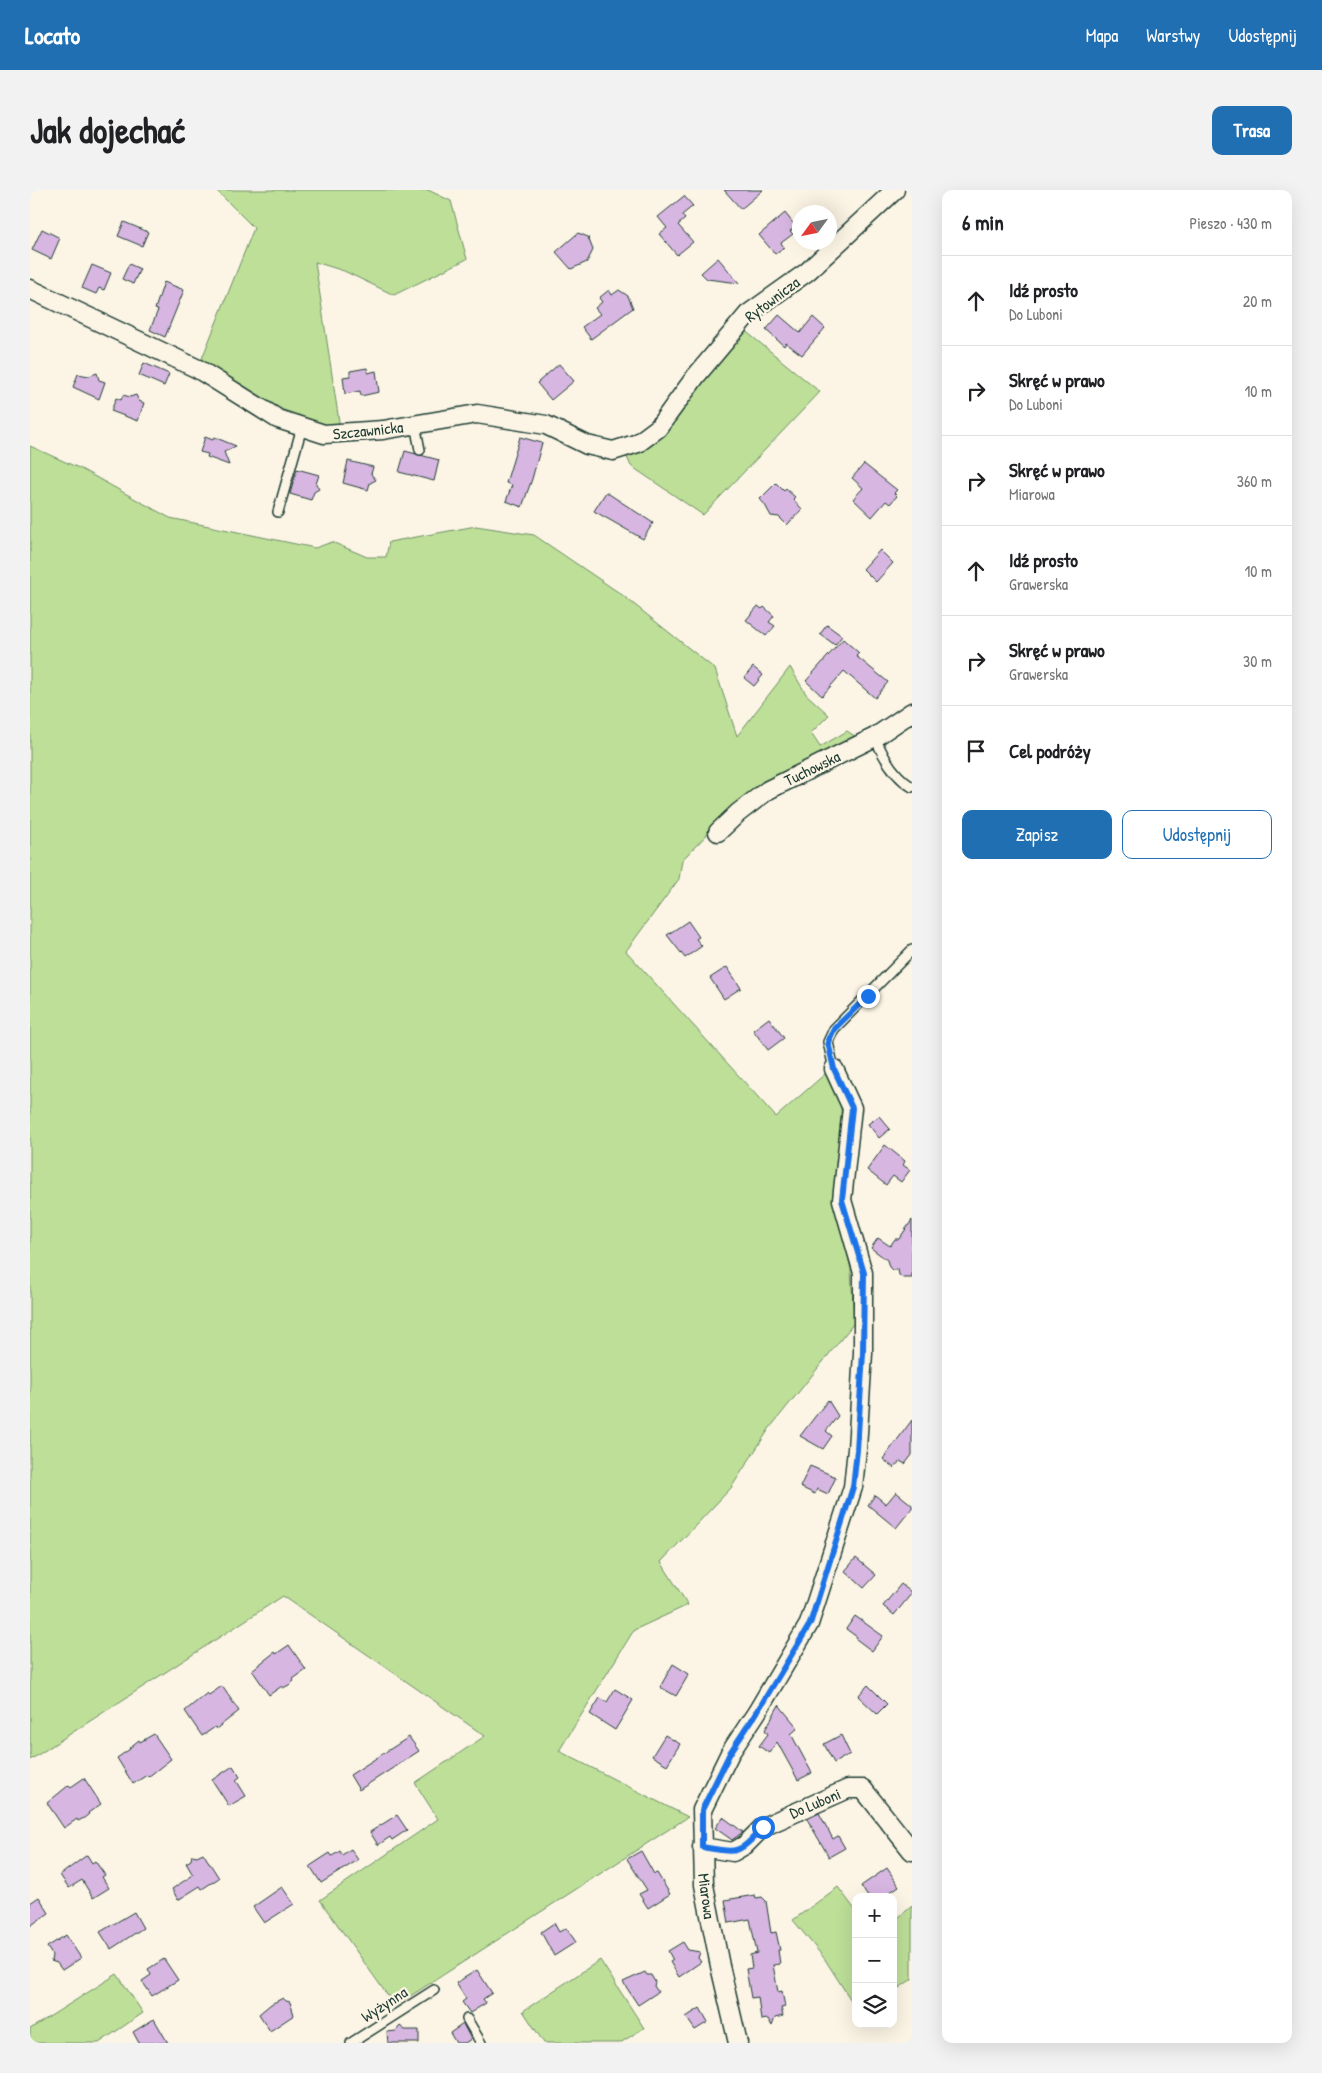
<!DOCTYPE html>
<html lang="pl">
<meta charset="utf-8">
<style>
body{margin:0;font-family:"Patrick Hand",sans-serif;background:#f2f2f2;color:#202124}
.controls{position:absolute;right:15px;bottom:15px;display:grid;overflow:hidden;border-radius:10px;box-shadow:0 5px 20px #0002}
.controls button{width:45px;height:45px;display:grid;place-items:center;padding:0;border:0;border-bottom:1px solid #e0e0e0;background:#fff;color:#202124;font:25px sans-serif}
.compass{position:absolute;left:762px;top:15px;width:45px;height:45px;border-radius:50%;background:#fff;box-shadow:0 5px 20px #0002;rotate:237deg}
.stop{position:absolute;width:15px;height:15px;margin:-11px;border:4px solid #1a73e8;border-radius:50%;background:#fff}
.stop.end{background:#1a73e8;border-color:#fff;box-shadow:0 1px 5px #0008}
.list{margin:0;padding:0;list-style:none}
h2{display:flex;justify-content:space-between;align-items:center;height:65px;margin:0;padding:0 20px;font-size:21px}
h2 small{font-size:16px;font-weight:400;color:#757577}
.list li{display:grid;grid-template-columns:32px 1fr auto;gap:15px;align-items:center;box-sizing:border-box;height:90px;padding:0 20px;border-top:1px solid #e0e0e0}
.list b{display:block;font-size:19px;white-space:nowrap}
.list p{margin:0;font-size:16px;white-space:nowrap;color:#757577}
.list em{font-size:16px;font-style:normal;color:#757577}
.actions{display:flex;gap:10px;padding:15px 20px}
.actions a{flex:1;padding:11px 0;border:1px solid #1f6fb2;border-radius:10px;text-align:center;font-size:18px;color:#1f6fb2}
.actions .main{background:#1f6fb2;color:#fff}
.icon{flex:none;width:28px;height:28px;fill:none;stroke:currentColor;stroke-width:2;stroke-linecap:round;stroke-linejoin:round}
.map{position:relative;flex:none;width:882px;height:1853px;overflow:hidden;border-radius:10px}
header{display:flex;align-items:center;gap:30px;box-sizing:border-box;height:70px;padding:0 25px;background:#1f6fb2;color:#fff}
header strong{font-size:24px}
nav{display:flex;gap:28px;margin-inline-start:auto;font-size:18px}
.intro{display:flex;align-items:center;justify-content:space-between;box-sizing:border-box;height:120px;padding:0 30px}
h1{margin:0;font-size:35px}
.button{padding:12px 22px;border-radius:10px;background:#1f6fb2;color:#fff;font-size:18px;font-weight:700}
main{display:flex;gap:30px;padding:0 30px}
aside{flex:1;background:#fff;border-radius:10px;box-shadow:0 5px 20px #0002}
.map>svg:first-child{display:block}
.green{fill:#bddf98;stroke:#6e8e66}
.building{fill:#d7b6e2;stroke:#1f3d34}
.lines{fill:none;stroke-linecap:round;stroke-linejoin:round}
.service-casing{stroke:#1f3d34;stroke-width:12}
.minor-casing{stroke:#1f3d34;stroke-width:21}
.service{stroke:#fcf5e5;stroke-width:9}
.minor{stroke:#fcf5e5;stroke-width:18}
.route{stroke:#1a73e8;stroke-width:6}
.labels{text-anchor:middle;stroke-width:4.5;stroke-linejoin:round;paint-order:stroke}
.street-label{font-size:16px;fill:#1f3d34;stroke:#fcf5e5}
</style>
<header>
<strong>Locato</strong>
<nav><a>Mapa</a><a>Warstwy</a><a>Udostępnij</a></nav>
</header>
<div class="intro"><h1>Jak dojechać</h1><a class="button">Trasa</a></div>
<main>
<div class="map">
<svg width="882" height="1853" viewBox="0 0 882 1853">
<rect width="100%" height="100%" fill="#fcf5e5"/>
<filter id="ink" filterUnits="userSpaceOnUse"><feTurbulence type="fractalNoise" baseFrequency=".02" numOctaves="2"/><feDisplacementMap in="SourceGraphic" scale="10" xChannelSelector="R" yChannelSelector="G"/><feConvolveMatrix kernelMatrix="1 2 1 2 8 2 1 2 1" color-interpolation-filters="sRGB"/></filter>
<g filter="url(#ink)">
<path class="green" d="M186,0h212l23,11 16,58 -73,36 -50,-24 -29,-9 25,166 -26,-2 -15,-11 -13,4 -85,-58 53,-133z
M713,139l77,63 -117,123 -72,-49 -5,-11 25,-10 27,-28 15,-26z
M0,256l51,23 89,49 145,30 17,-6 35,15h19l3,-15 87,-16 58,9 87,59 94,75 22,67 53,-69 16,27 23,21 -18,18 9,14 27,-16 14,9 -124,64 -55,56 -3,19 -53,72 150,166 50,-44 15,30 1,46 -7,46 16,75 3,53 -85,106 -38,59 -70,74 27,43 -54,25 -75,121 129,66 -293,189 -75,-106 118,-81 -23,-36 70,-47 -202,-140 -253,164z
M808,1697l18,24v97l-32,-50 -31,-38z
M882,1716v73l-19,13v-70z
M570,1770l44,68 -24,15h-76l-21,-32z
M87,1784l26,39 -44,30h-65l-4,-3v-11z"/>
<path class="building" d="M694,0h39l-22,19z
M654,6l9,10 -11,9 3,4 -7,6 15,17 -16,13 -18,-21 8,-6 -9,-11z
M755,23l11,14 -6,4 3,3 -12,9 3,4 -9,7 -16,-19z
M94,32l24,10 -6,14 -24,-10z
M12,39l18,9 -9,21 -19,-9z
M548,43l10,4 5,13 -6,12 -16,7 -15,-17z
M688,68l21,25 -32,-4 -6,-6z
M99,74l11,5 -7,15 -11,-5z
M62,75l19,8 -7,17 -5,-2 -3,6 -14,-6z
M134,92l20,8 -19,47 -15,-7 8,-20 -3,-1z
M579,100l3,5 7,-5 9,6 5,12 -42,31 -9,-12 18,-13 -5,-6 7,-6 -3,-4z
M749,125l21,18 13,-16 12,11 -23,27 -16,-12 -2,3 -18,-16z
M114,173l25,11 -5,12 -25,-11z
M529,174l15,17 -23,19 -14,-17z
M337,178l1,5 8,-2 3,21 -18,4 -1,-5 -15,3 -2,-17 7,-1v-5z
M67,183l2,7 6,2 -6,17 -26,-12 5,-13 11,2z
M93,205l7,2 6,-2 3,6 5,2 -6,18 -27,-10 5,-13 5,2z
M175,247l8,3 1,-3 22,9 -12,6 5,13 -22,-8 1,-3 -8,-2z
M490,247l22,6 -10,36 -10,28 -16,-6 6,-16 -6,-2z
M375,261l34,9 -5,21 -35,-9z
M318,271l25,6 -2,7 5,6 -6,3 -2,7 -25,-7z
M834,274l33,26 -3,3 3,3 -7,8 -4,-3 -14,16 -19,-18 10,-11 -11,-10z
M267,279l22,6 -3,9 3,5 -5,3 -3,8 -21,-6z
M746,293l8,8 2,-2 9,8 -2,2 9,10 -15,16 -8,-8 -8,-1 -6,-11 -5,-6z
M576,302l47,31 -10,16 -49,-28z
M850,360l13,13 -17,19 -13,-13z
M728,416l4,3 2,-2 10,9 -5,6 6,4 -9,10 -20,-16z
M797,435l15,11 -7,9 -15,-11z
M813,449l16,14 -3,3 32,26 -13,16 -31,-27 -22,25 -16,-15z
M723,477l10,8 -9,11 -10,-8z
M658,731l11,16 -3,2 6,7 -17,12 -18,-23z
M697,777l14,21 -17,11 -14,-21z
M739,828l15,20 -16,12 -15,-20z
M849,926l11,13 -11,9 -11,-14z
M855,955l20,16 -2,4 7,5 -9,12 -8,-6 -7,9 -19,-15z
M882,1030v58h-9l-4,-3 -1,-5h-6l-3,-3 -2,-7 -16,-12 7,-10 12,8 5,-7h4z
M798,1210l10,16 -12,15 6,5 -9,13 -23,-13z
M882,1230v35l-7,9 -5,-3 -6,7 -11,-9z
M780,1276l26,11 -8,17 -11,-5 -2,5 -15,-7z
M866,1302l16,13v3l-16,20 -28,-23 7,-10 11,9z
M826,1368l20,17 -12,13 -19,-17z
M871,1394l11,9 -18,22 -11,-9z
M825,1426l28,20 -11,15 -16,-12 1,-2 -11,-8z
M259,1455l17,25 -13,9 1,2 -5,4 -6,3 -1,-2 -13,9 -17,-25 23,-18 1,2z
M643,1474l16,10 -13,22 -16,-9z
M838,1495l19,19 -10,10 -19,-18z
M192,1496l17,25 -23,18 -1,-2 -13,9 -17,-25 22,-18 2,2z
M585,1499l18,11 -18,30 -25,-16 10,-16 7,4z
M749,1515l19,23 -7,6 21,39 -14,7 -21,-38 -8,11 -10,-7 9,-12 -3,-4z
M124,1544l17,25 -23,18 -1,-2 -14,9 -16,-26 13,-9 -1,-1 10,-8 1,2z
M635,1545l15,9 -13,21 -15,-9z
M811,1545l9,19 -16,9 -10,-19z
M379,1547l10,14 -60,39 -9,-15z
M203,1576l7,11 -4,3 10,16 -17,10 -17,-26z
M54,1588l17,26 -13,9 1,1 -5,4 -6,3 -1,-2 -13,9 -17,-25 22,-18 2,2z
M789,1623l14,26 5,-3 7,12 -16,9 -22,-38z
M367,1625l10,15 -15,10 -2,-3 -12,8 -8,-13z
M693,1627l20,15 -11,8 -17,-12z
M321,1659l7,11 -37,23 -11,-17 20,-13 2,3 8,-5 2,4z
M611,1661l13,23 3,-1 13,21 -22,14 -9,-14 8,-4 -20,-31z
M173,1663l16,25 -17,11 -2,-3 -22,14 -6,-11 21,-14 -7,-12 5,-3 1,-5 5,1z
M57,1665l5,8 3,-2 10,14 -3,2 7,11 -16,10 -11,-18 -13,8 -9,-13z
M857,1678l12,18 -16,11h-15l-7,-11z
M252,1697l12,17 -30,19 -11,-16z
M725,1705l1,3 6,-1 4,4 5,32 5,-1 4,18h-2l2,14 -7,1 5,27 4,-1 3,16 -4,1 2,8 -8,2 -3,8 -4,-7 -7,1 -3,-23 -7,1 -5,-29 6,-1 -2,-13 7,-2 -7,-34 -21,4 -4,-23z
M9,1707l10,16 -19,13v-23z
M104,1722l9,16 -32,21 -11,-17z
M524,1733l5,9 7,-4 10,14 -22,14 -13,-24z
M36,1745l15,23 -19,12 -5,-7 -6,-2 1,-6 -5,-8z
M653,1752l5,8 12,2 -2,6 3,4 -22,15 -9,-15 3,-2 -5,-9z
M134,1769l14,21 -26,16 -10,-15 9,-6 -3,-6z
M447,1780l15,23 -9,6 3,4 -16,10 -8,-11 4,-3 -10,-16z
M615,1782l2,3h4l4,7 -1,4 4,6 -20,13 -15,-23z
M253,1808l3,3 4,1 4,13 -24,16 -11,-17 12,-10z
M670,1818l8,14 -13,8 -9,-13z
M124,1829l14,24h-29l-6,-11z
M433,1834l8,15 -6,4h-9l-6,-10z
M370,1836l5,4h14v13h-31l-1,-11 9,-1z"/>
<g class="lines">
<defs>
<path id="service" d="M385,234l5,26
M248,322l24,-85
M845,547c8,20 19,39 37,50
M804,879l-6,-27 6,-13 78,-79
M437,1829l14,24
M321,1853l83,-53"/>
<path id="minor" d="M0,99l168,80 80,50 46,15 59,-4 94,-16 69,11 41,20 26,6 25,-8 20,-15 38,-52 52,-62 59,-42 88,-82
M688,642l20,-19 30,-23 107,-53 37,-25
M672,1657l31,5 12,-7 18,-18 85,-38h15l49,62
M708,1853l-18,-77 -16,-81 -2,-75 28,-57 27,-41 52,-88 44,-137 4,-38 6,-96v-80l-21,-73 10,-92 -18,-39"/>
</defs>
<use href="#service" class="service-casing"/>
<use href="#minor" class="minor-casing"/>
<use href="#service" class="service"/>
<use href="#minor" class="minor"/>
</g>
</g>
<g class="lines" filter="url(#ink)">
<path class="route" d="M733,1637c-25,28 -25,26 -61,20v-37l28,-57 27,-41 53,-88 43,-137 4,-37 6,-97 1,-80 -22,-73 10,-92 -18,-39 -6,-27 6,-13 34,-33"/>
</g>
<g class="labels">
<g class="street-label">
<text transform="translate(742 109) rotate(-37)" y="6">Rytownicza</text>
<text transform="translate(338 240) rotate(-6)" y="6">Szczawnicka</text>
<text transform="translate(782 578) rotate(-26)" y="6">Tuchowska</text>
<text transform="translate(785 1613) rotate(-23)" y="6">Do Luboni</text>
<text transform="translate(677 1706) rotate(82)" y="6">Miarowa</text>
<text transform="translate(354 1814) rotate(-33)" y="6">Wyżynna</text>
</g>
</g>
</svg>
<div class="controls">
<button>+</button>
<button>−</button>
<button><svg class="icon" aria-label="layers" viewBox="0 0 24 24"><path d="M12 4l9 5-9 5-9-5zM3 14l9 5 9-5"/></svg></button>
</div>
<svg class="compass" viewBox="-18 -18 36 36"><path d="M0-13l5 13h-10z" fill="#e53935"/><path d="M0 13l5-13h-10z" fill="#757577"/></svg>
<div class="stop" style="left:733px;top:1637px"></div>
<div class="stop end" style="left:838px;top:806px"></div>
</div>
<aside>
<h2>6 min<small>Pieszo · 430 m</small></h2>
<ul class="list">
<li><svg class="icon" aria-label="ahead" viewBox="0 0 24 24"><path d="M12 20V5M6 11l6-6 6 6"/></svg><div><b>Idź prosto</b><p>Do Luboni</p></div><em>20 m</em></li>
<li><svg class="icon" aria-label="right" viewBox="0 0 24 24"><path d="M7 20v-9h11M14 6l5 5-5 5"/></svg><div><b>Skręć w prawo</b><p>Do Luboni</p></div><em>10 m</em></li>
<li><svg class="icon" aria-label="right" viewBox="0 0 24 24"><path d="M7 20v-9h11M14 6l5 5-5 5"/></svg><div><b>Skręć w prawo</b><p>Miarowa</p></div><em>360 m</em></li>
<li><svg class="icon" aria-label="ahead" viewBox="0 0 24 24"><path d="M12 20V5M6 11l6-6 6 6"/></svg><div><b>Idź prosto</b><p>Grawerska</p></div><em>10 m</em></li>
<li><svg class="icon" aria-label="right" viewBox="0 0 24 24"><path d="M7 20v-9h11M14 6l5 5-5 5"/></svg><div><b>Skręć w prawo</b><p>Grawerska</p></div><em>30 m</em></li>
<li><svg class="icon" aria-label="arrive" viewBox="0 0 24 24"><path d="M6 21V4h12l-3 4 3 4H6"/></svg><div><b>Cel podróży</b></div></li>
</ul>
<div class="actions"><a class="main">Zapisz</a><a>Udostępnij</a></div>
</aside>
</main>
